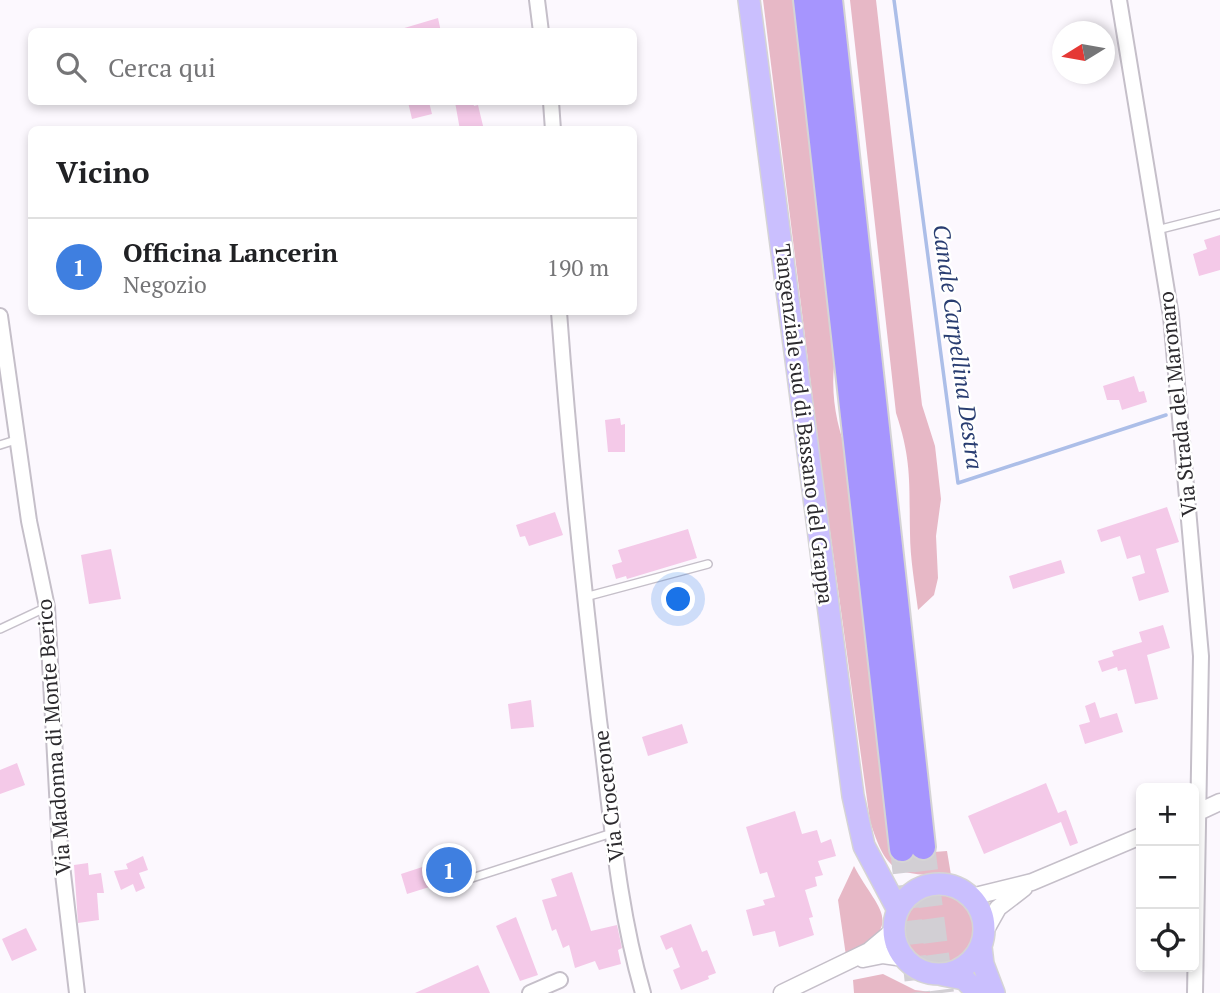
<!DOCTYPE html>
<html lang="it">
<meta charset="utf-8">
<style>
body{margin:0;font-family:"PT Serif",serif;background:#f6f6f6;color:#202124}
.controls{position:absolute;right:21px;bottom:21px;display:grid;overflow:hidden;border-radius:10px;box-shadow:0 4px 10px #0003}
.controls button{width:63px;height:63px;display:grid;place-items:center;padding:0;border:0;border-bottom:2px solid #e0e0e0;background:#fff;color:#202124;font:35px sans-serif}
.compass{position:absolute;left:1052px;top:21px;width:63px;height:63px;border-radius:50%;background:#fff;box-shadow:0 4px 10px #0003;rotate:259deg}
.you{position:absolute;left:679px;top:600px;width:24px;height:24px;margin:-18px;border:5px solid #fff;border-radius:50%;background:#1a73e8;box-shadow:0 0 0 10px #1a73e833}
.badge{display:grid;place-items:center;width:46px;height:46px;border-radius:50%;background:#111827;color:#fff;font-size:23px;font-weight:700}
.pin{position:absolute;translate:-50% -50%;border:4px solid #fff;box-shadow:0 2px 7px #0006}
.list{margin:0;padding:0;list-style:none}
h2{display:flex;justify-content:space-between;align-items:center;height:91px;margin:0;padding:0 28px;font-size:30px}
h2 small{font-size:23px;font-weight:400;color:#757577}
.list li{display:grid;grid-template-columns:46px 1fr auto;gap:21px;align-items:center;box-sizing:border-box;height:98px;padding:0 28px;border-top:2px solid #e0e0e0}
.list b{display:block;font-size:26px;white-space:nowrap}
.list p{margin:0;font-size:23px;white-space:nowrap;color:#757577}
.list em{font-size:23px;font-style:normal;color:#757577}
.icon{flex:none;width:38px;height:38px;fill:none;stroke:currentColor;stroke-width:2;stroke-linecap:round;stroke-linejoin:round}
.map{position:relative;flex:none;width:1220px;height:993px;overflow:hidden}
.search{position:absolute;background:#fff;box-shadow:0 4px 10px #0003;left:28px;top:28px;width:609px;height:77px;display:flex;align-items:center;gap:18px;box-sizing:border-box;padding:0 24px;border-radius:10px;color:#757577;font-size:26px}
.panel{position:absolute;background:#fff;box-shadow:0 4px 10px #0003;left:28px;top:126px;width:609px;height:189px;border-radius:10px}
.map>svg:first-child{display:block}
.green{fill:#e7b8c6}
.lines{fill:none;stroke-linecap:round;stroke-linejoin:round}
.stream{stroke:#acbee8;stroke-width:3.5}
.building{fill:#f4c9e8}
.motorway-tunnel{stroke:#d2cfd4;stroke-width:24;stroke-dasharray:24 12;stroke-linecap:butt}
.service-casing{stroke:#c5bfc9;stroke-width:10}
.minor-casing{stroke:#c5bfc9;stroke-width:18}
.tertiary-casing{stroke:#c5bfc9;stroke-width:19}
.primary-casing{stroke:#d5d4d5;stroke-width:24}
.motorway-casing{stroke:#d5d4d5;stroke-width:28}
.service{stroke:#fff;stroke-width:7}
.minor{stroke:#fff;stroke-width:14}
.tertiary{stroke:#fff;stroke-width:16}
.primary{stroke:#cabffe;stroke-width:21}
.motorway{stroke:#a695fe;stroke-width:24}
.labels{text-anchor:middle;stroke-width:5;stroke-linejoin:round;paint-order:stroke}
.street-label{font-size:21px;fill:#2c2a2e;stroke:#fff}
.water-label{font-size:23px;font-style:italic;fill:#293d71;stroke:#fff}
</style>
<div class="map">
<svg width="1220" height="993" viewBox="0 0 1220 993">
<rect width="100%" height="100%" fill="#fcf8fe"/>
<path class="green" d="M763,0h33l41,345c-8,41 -3,76 13,115l44,395 53,-4 4,24c-54,0 -64,0 -81,-54l-48,-348z
M850,0h26l46,405 13,41 6,53 -5,37 2,42 -4,17 -16,15c-3,-25 -8,-52 -8,-77 -1,-49 2,-72 -14,-120z
M854,866c22,43 55,58 -8,90l-8,-56z
M903 930a36 36 0 1 1 72 0a36 36 0 1 1-72 0Z
M883,974l32,16 24,3h-85l-1,-13z"/>
<g class="lines">
<path class="stream" d="M894,0l64,483 208,-68"/>
</g>
<path class="building" d="M438,18l3,14h-39l-1,-3z
M408,102h21l3,12 -20,5z
M455,102h18l1,4 4,-1 6,25h-24z
M1220,235v35l-21,6 -6,-22 14,-5 -3,-9z
M1134,376l5,16 5,-1 3,11 -25,8 -3,-10h-12l-4,-14z
M620,418l1,7 4,-1v28h-17l-3,-32z
M1167,507l12,35 -23,7 13,43 -30,9 -7,-24 13,-4 -5,-18 -13,4 -7,-23 -19,6 -4,-12z
M555,512l8,23 -34,11 -4,-10 -5,1 -4,-12z
M688,529l9,29 -70,21 -1,-3 -10,3 -4,-14 10,-3 -4,-12z
M111,549l10,50 -32,5 -8,-49z
M1061,560l4,13 -52,16 -4,-13z
M1163,625l7,23 -23,7 11,44 -23,5 -9,-35 -8,2 -1,-4 -15,5 -4,-11 16,-5 -2,-5 30,-9 -3,-10z
M531,700l3,27 -23,2 -3,-25z
M1095,702l5,16 17,-5 6,19 -38,12 -6,-19 11,-3 -5,-16z
M682,724l6,19 -40,13 -6,-19z
M17,763l8,22 -25,9v-24z
M1046,783l12,30 8,-3 12,33 -8,3 -9,-24 -77,32 -16,-38z
M795,811l7,23 15,-4 4,13 10,-4 5,17 -18,5 5,14 -8,2 2,9 -12,4 8,27 -4,1 5,17 -35,12 -4,-16 -22,5 -7,-26 19,-5 -2,-5 12,-3 -8,-25 -7,2 -14,-47z
M143,856l5,14 -9,3 6,15 -9,4 -3,-8 -12,6 -7,-19 14,-2 -2,-5z
M456,856l5,21 -54,17 -6,-20z
M88,863l1,12 12,-2 3,20h-7l2,27 -21,3 -4,-58z
M572,872l19,59 26,-6 5,23 -4,2 3,14 -22,6 -4,-9 -20,7 -6,-23 -6,3 -7,-19 -4,2 -10,-31 15,-4 -6,-17z
M516,917l22,58 -18,6 -24,-55z
M691,924l11,28 5,-2 9,23 -8,3 1,3 -28,11 -8,-20 7,-3 -8,-20 -6,3 -6,-14z
M26,928l11,22 -25,11 -10,-22z
M478,965l12,28h-75z"/>
<g class="lines">
<path class="motorway-tunnel" d="M923,847l19,146
M902,849l16,144"/>
<defs>
<path id="service" d="M1157,230l63,-16
M0,445l19,-6
M585,597l123,-33
M0,629l47,-22
M472,878l140,-45"/>
<path id="minor" d="M537,0l4,32
M1119,0l52,316 30,340 -6,337
M551,102l2,28
M559,312c10,136 24,272 40,408 12,91 18,184 44,273
M0,316l29,205 18,86 13,241 17,145
M530,993l30,-13"/>
<path id="tertiary" d="M1194,814l26,-12
M971,897l61,-15 109,-46
M984,933l14,-25 26,-20
M863,959l20,-4 21,3
M782,993l87,-42 25,-21"/>
<path id="primary" d="M749,0l104,796 11,50 34,64
M894 929a45 45 0 1 1 90 0a45 45 0 1 1-90 0Z
M981,947l2,17 11,29
M943,975l21,4 14,14"/>
<path id="motorway" d="M806,0l96,849
M830,0l93,847"/>
</defs>
<use href="#service" class="service-casing"/>
<use href="#minor" class="minor-casing"/>
<use href="#tertiary" class="tertiary-casing"/>
<use href="#primary" class="primary-casing"/>
<use href="#motorway" class="motorway-casing"/>
<use href="#service" class="service"/>
<use href="#minor" class="minor"/>
<use href="#tertiary" class="tertiary"/>
<use href="#primary" class="primary"/>
<use href="#motorway" class="motorway"/>
</g>
<g class="labels">
<g class="street-label">
<text transform="translate(1178 404) rotate(-96)" y="7">Via Strada del Maronaro</text>
<text transform="translate(804 424) rotate(83)" y="7">Tangenziale sud di Bassano del Grappa</text>
<text transform="translate(54 737) rotate(-94)" y="7">Via Madonna di Monte Berico</text>
<text transform="translate(609 796) rotate(-97)" y="7">Via Crocerone</text>
</g>
<g class="water-label">
<text transform="translate(958 347) rotate(82)" y="8">Canale Carpellina Destra</text>
</g>
</g>
</svg>
<div class="controls">
<button>+</button>
<button>−</button>
<button><svg class="icon" aria-label="locate" viewBox="0 0 24 24"><circle cx="12" cy="12" r="6"/><path d="M12 2v4M12 18v4M2 12h4M18 12h4"/></svg></button>
</div>
<svg class="compass" viewBox="-18 -18 36 36"><path d="M0-13l5 13h-10z" fill="#e53935"/><path d="M0 13l5-13h-10z" fill="#757577"/></svg>
<div class="you"></div>
<div class="pin badge" style="left:449px;top:870px;background:#3f7fe0">1</div>
<div class="search"><svg class="icon" aria-label="search" viewBox="0 0 24 24"><circle cx="10" cy="10" r="6"/><path d="M15 15l6 6"/></svg>Cerca qui</div>
<section class="panel">
<h2>Vicino<small></small></h2>
<ul class="list">
<li><span class="badge" style="background:#3f7fe0">1</span><div><b>Officina Lancerin</b><p>Negozio</p></div><em>190 m</em></li>
</ul>
</section>
</div>
